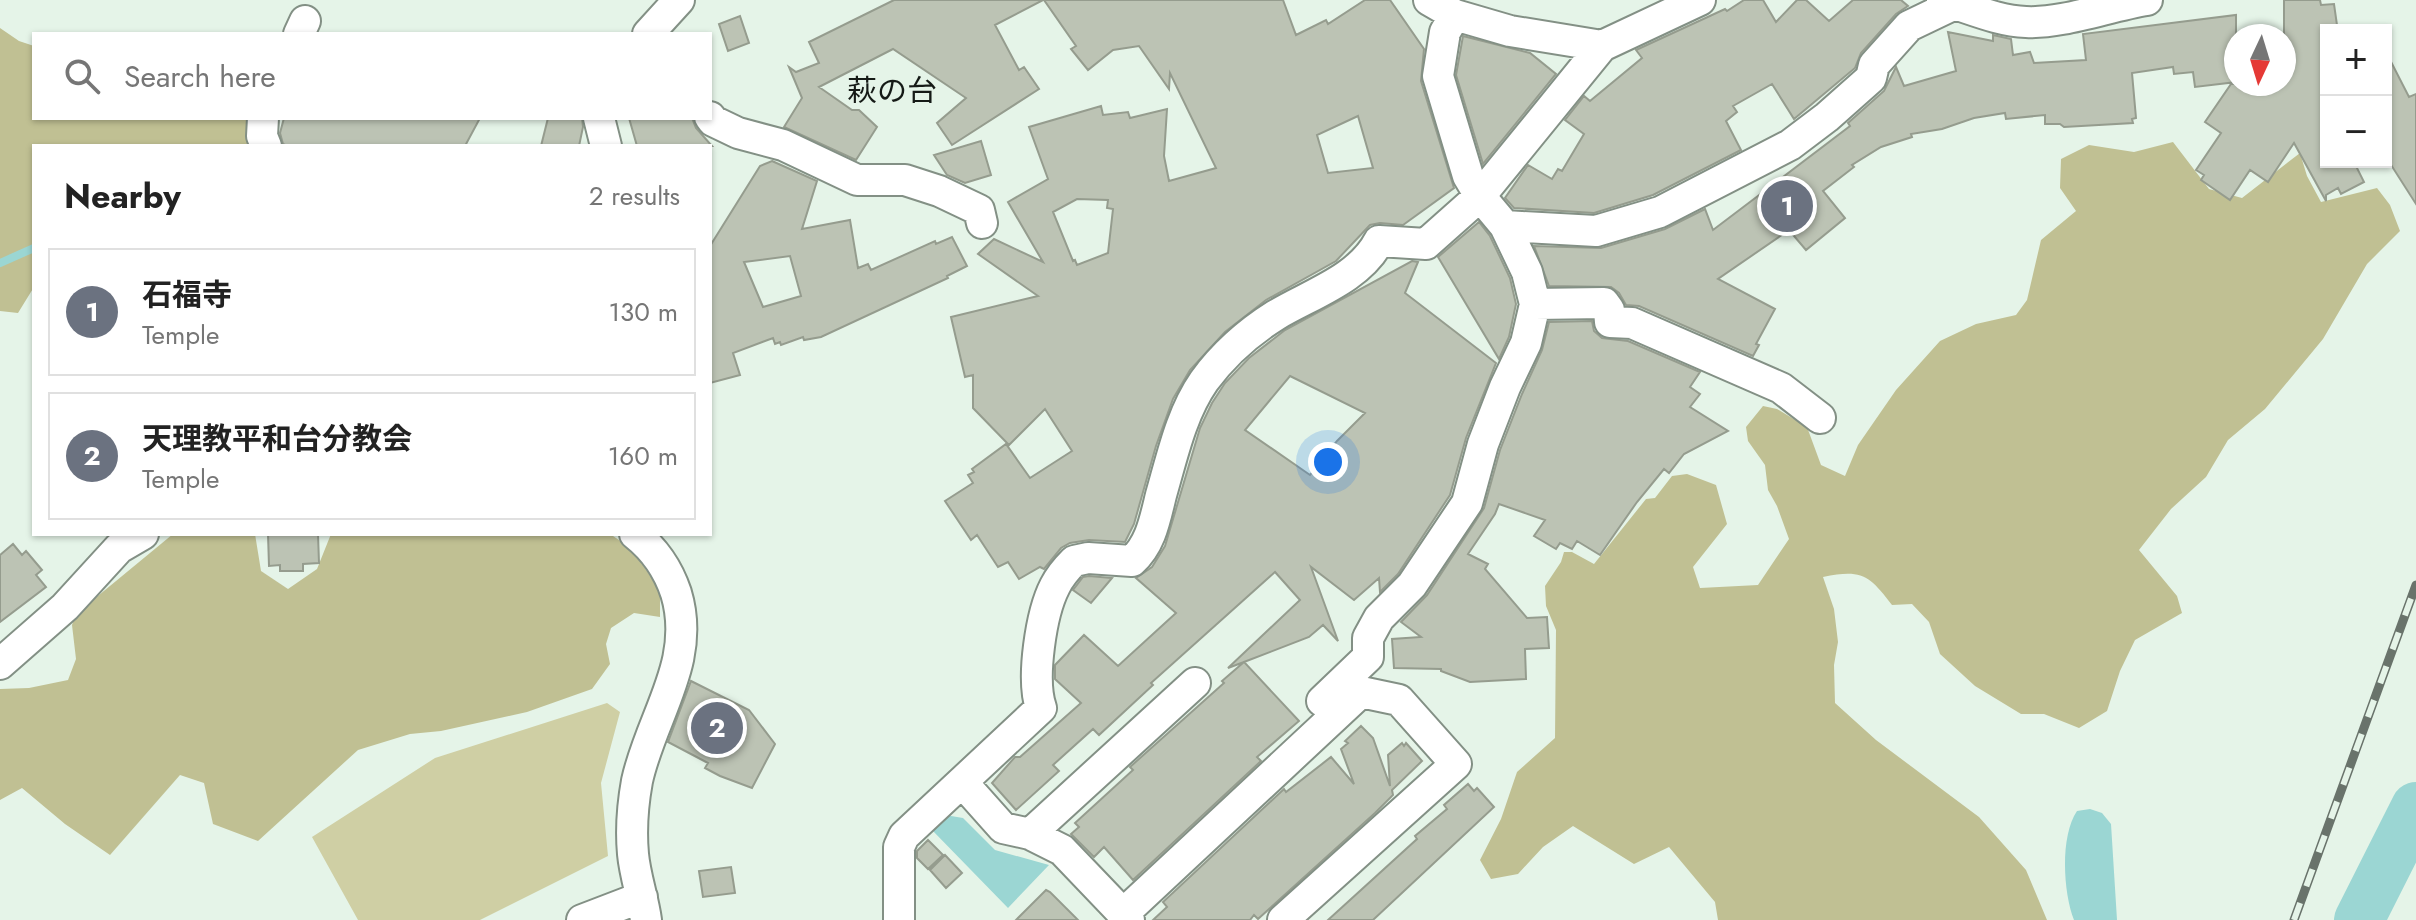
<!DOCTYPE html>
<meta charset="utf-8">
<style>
body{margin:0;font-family:Jost,"Noto Sans JP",sans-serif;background:#f2f2f2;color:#222}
.controls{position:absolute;right:24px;top:24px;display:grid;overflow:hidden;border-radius:0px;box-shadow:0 2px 6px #0004}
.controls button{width:72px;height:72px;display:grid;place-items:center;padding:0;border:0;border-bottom:2px solid #e0e0e0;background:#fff;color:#222;font:40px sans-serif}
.compass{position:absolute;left:2224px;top:24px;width:72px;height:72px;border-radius:50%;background:#fff;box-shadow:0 2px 6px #0004;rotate:184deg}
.you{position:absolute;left:1328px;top:462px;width:28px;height:28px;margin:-20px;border:6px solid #fff;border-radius:50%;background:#1a73e8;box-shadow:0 0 0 12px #1a73e833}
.badge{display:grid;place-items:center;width:52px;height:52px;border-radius:50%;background:#b85224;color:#fff;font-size:26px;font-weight:700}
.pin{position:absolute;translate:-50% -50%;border:4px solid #fff;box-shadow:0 2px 8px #0006}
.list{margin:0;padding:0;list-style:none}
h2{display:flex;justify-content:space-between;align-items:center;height:104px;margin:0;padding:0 32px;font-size:34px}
h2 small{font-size:26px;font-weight:400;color:#767676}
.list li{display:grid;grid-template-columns:52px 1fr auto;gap:24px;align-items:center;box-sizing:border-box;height:128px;margin:0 16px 16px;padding:0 16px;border:2px solid #e0e0e0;border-radius:0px}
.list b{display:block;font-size:30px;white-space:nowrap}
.list p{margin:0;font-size:26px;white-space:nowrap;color:#767676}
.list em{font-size:26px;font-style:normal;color:#767676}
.icon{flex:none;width:44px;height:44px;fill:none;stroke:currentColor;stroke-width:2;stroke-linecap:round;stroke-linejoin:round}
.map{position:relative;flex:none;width:2416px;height:920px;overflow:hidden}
.search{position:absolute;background:#fff;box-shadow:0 2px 6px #0004;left:32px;top:32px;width:680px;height:88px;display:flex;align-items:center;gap:20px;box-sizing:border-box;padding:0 28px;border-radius:0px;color:#767676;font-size:30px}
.panel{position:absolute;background:#fff;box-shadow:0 2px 6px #0004;left:32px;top:144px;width:680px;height:392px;border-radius:0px}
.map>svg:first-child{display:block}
.green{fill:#cfcfa4}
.forest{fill:#c0c093}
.water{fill:#9bd6d3}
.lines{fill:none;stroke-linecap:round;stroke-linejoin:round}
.stream{stroke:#9bd6d3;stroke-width:8}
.river{stroke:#9bd6d3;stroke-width:50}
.building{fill:#bcc3b4;stroke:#959c8e;stroke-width:2;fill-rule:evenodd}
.minor-casing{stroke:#839085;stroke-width:34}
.minor{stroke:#fff;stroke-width:30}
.rail-casing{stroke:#69736b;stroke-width:9}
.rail{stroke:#e5f4e8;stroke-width:6;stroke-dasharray:18;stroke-linecap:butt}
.labels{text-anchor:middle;stroke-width:7;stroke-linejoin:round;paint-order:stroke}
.neighbourhood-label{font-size:30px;fill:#151a16;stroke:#e5f4e8}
</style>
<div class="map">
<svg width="2416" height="920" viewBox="0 0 2416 920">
<rect width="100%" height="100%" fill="#e5f4e8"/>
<path class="green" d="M607,703l13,9 -19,71 7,73 -128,64h-122l-46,-83 123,-79z"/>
<path class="forest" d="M0,28l19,13 15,5v72h215l5,28h-220v141l-16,26 -18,-2z
M2173,142l36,47 33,9 58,-45 7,23 14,26 56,-14 13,17 10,26 -33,33 -44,75 -58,70 -37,31 -22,37 -35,32 -32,41 38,46 5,17 -47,27 -15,31 -13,40 -28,17 -35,-14h-23l-46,-28 -35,-32 -11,-32 -17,-18 -20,1c-23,-30 -30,-36 -69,-28l11,32 4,33 -4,23 1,38 41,37 103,77 47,53 21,50h-329l-3,-18 -46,-55 -35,17 -61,-38 -30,21 -25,27 -27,5 -11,-19 21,-41 16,-47 38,-34 1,-108 -10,-24 -1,-20 16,-24 3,-10h8l22,12 52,-65 9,-1 17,-22 15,-2 29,11 11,39 -34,43 7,21 58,-3 31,-46 -12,-33 -9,-16 -3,-25 -17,-24 -2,-14 17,-21 14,3 30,18 14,38 24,11 13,-31 38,-55 44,-49 36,-17 40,-9 11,-15 14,-60 35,-29 -16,-23 1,-29 28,-14 45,7z
M173,534h82l6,37 27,18 29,-20 14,-35h279l21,14 29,42v27l-26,-4 -23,15 -5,16 4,20 -18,25 -65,23 -86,19 -31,3 -52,16 -100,91 -45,-17 -9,-41 -24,-8 -70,80 -45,-31 -43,-36 -22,12v-111l29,-1 39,-8 8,-21 -4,-34 4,-11z"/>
<path class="water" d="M2090,809l12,4 9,11 6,96h-43c-11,-28 -14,-84 3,-109z
M945,815l18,3 32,32 54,15 -41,43 -76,-78z"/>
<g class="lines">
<path class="stream" d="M0,263l34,-15"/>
<path class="river" d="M2359,920l57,-113"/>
</g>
<path class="building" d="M894,0h149l-48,25 24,45 5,-3 15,22 -87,56 -15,-22 29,-25 -73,-49 -74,38 33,23h7l18,17 -21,33 -72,-33 18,-29 -13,-31 7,5 23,-9 -10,-21z
M1044,0h239l13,35 30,-15 2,4 37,-24h25l34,49 -3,32 33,107 -51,37 -23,-2 -10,2 -34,36 -70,39 -41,32 -35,38 -17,29 -17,47 -22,78 -9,18 -36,-2 -19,3 -9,5 -17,21 -4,-2 -21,12 -11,-17 -10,5 -21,-32 -6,5 -26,-39 28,-18 -5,-8 6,-3 -2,-3 34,-25 24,34 42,-27 -27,-42 -36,36 -36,-37v-33l-8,2 -14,-60 87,-21 -60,-42 16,-15 49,23 -35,-60 40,-23 -19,-52 72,-21 2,9 25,-3 2,6 37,-9 -3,47 5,25 47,-13 -46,-95 -1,16 -30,-43 -26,4 -25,20 -17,-21 5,-3zM1358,116l15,52 -45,5 -11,-38zM1077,199l31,1 -1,8 6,1 -5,44 -31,12 -2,-5 -2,1 -20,-49z
M1744,0h19l13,22 21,-22h9l23,21 24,-21h48l7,6 -12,8 -35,39 -6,15 -61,51 -22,-35 -39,22 4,6 -11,9 15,29 -88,45 -59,18 -80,-5 -9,-10 23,-33 24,14 6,-10 4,2 22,-37 -19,-14 19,-24 6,5 52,-43 -6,-8 89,-41 2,2z
M2284,0h36l1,5 13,-1 3,21 -11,1v136h28l10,20 -23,12 -3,-6 -12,7v6l-32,-58 -26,39 -18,-12 -20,30 -29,-20 3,-5 -8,-5 25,-37 -16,-11 26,-38h53z
M2236,15v67l-41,5 -2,-15 -19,2 -1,-7 -41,6 4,45 -4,1 1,4 -69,4 -4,-3h-15v-9l-39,4 -1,-6 -31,5 -32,11 -31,5 1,3 -31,10 -29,18 2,2 -31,24 22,27 -39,32 -17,-20 -71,49 57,30 -19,35 3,1 -6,11 -114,-50 -13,-1 -7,-12 -8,-6 -62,-1 -15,-40 67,2 64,-19 40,-20 8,21 137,-104 -2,-3 36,-32 12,-24 8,19 52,-15 -8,-39 45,9v-6l18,4 2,16 17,-3 4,11 52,-3 -3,-26z
M740,16l9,27 -21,8 -9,-27z
M1463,36l67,17 26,21 -73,90 -27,-89z
M2386,52l23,45 7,-3v110l-30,-47z
M284,118h196l-15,28h-178l-4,-2 -3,-11z
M548,118h34l1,9 -4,19h-38z
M629,118h63l4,10 16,18h-75z
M981,141l10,34 -26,8 -18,-8 -13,-20z
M772,161l45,20 -15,48 48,-9 8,48 10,-4 3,6 64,-29 1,3 16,-7 15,29 -20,10 1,2 -127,59 -17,3 -1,-3 -22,8 -1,-3 -5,2 -2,-6 -40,15 7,22 -30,8v-137l50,-80zM790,256l11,40 -38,11 -19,-45z
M1479,222l11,14 20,42 6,26 -7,33 -10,22 -61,-102z
M1412,261l6,1 -13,31 91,70 -30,75 -16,57 -52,79 -18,18 -1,-14 -25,22 -43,-33 27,74 -15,-16 -14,12 -65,25 55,59 -42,36 4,4 -128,119 -29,-33 -10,10 -23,-23 8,-7 -4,-4 58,-53 -3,-3 94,-84 -2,-2 22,-19 -16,6 72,-68 -25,-28 -124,111 2,2 -54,50 -6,-6 -40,36 6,6 -43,39 -24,-27 23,-26h5l61,-54 -26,-24v-14l29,-30 34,31 58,-53 -40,-35 16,-11 13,-21 35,-118 12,-25 13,-20 24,-25 36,-28zM1290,376l75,37 -28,28 -27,34 -65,-45z
M1592,321l2,10 8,7 26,3 72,31 -10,15 10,7 -10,13 38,24 -44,23 -15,19 -5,-4 -27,33 -37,53 -23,-14 -5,8 -12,-6 -4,6 -22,-13 11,-16 -46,-16 -4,10 -27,40 20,10 -3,5 42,49 20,-1 2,31 -24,1 1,30 -56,3 -29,-11v-2l-47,-1 -2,-29 29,-2 -20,-15 26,-27 57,-87 16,-58 22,-56 20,-44 7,-28z
M268,534h50l1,29 -16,1v7h-23v-6l-11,1z
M13,544l9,11 4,-4 16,19 -6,5 10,12 -46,35v-67z
M1089,576l23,2 -21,25 -18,-13 10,-13z
M691,681l58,29 26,34 -23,44 -32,-12 -15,-8 3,-5 -40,-21z
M1361,726l12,12 17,48 -2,-31 14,-12 2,3 2,-3 16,18 -30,29 1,5 -18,18 -117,106 -4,-4 -4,5h-97l14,-13 -4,-5 121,-113 2,3 45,-35 23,27 -13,-35 7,-6 -3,-2z
M1468,784l6,7 3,-3 17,19 -121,113h-45l89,-81 -2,-3 32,-27 -3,-4z
M928,840l15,15 -15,14 -11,-11v-7z
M945,855l17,18 -16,15 -16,-18z
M731,867l4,26 -32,4 -4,-26z
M1046,890l4,2 28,28h-62z"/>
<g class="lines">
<defs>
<path id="minor" d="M1429,0l26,15 55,16 92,15 98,-46
M1942,0c28,8 55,21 84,22 36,2 83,-16 121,-22
M1455,15l-10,17 -7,44 30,100 12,20 25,30 91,5 64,-19 130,-67 37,-28 44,-39 3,-13 35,-39 46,-22
M299,34l6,-13
M648,34l31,-34
M710,117l3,4 25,12 45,12 74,35h48l34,11 40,19 3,13
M263,118l-1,18 4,10
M599,118l7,28
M1505,226l22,46 8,32 69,-1 5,7 1,12 22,1 149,65 39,30
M635,534c19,15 33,35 41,59 21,69 -25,123 -39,188 -4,22 -6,51 -4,73 2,22 10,44 13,66
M0,664l65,-57 54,-59 24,-14
M1322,701l46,-44v-19l11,-20 33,-33 55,-82 16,-59 22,-57 21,-44 9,-39
M962,782l41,46 27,6 32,16 67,70
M1030,834l165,-151
M1123,914l238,-222 38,8 57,64 -173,156
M582,920l60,-23
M899,920v-73l5,-11 137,-128c-10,-29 0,-95 14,-122 5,-10 12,-18 19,-25l14,-3 44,3c19,-17 23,-42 29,-66 11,-38 20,-81 43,-114 19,-26 45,-49 72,-66 35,-21 83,-36 103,-74l47,3 54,-48 122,-150"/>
</defs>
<use href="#minor" class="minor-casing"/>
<use href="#minor" class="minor"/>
<defs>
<path id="rail" d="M2294,920l122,-335"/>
</defs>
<use href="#rail" class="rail-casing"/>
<use href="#rail" class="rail"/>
</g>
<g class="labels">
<g class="neighbourhood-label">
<text x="892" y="101">萩の台</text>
</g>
</g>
</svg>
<div class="controls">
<button>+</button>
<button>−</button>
</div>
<svg class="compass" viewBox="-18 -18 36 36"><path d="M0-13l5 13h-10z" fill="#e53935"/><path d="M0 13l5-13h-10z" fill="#767676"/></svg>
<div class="you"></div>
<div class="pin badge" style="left:1787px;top:206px;background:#6b7280">1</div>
<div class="pin badge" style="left:717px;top:728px;background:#6b7280">2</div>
<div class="search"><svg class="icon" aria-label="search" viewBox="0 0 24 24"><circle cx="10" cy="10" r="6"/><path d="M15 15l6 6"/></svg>Search here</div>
<section class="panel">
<h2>Nearby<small>2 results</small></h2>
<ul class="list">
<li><span class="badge" style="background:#6b7280">1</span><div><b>石福寺</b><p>Temple</p></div><em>130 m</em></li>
<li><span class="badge" style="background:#6b7280">2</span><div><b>天理教平和台分教会</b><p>Temple</p></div><em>160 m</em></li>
</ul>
</section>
</div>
